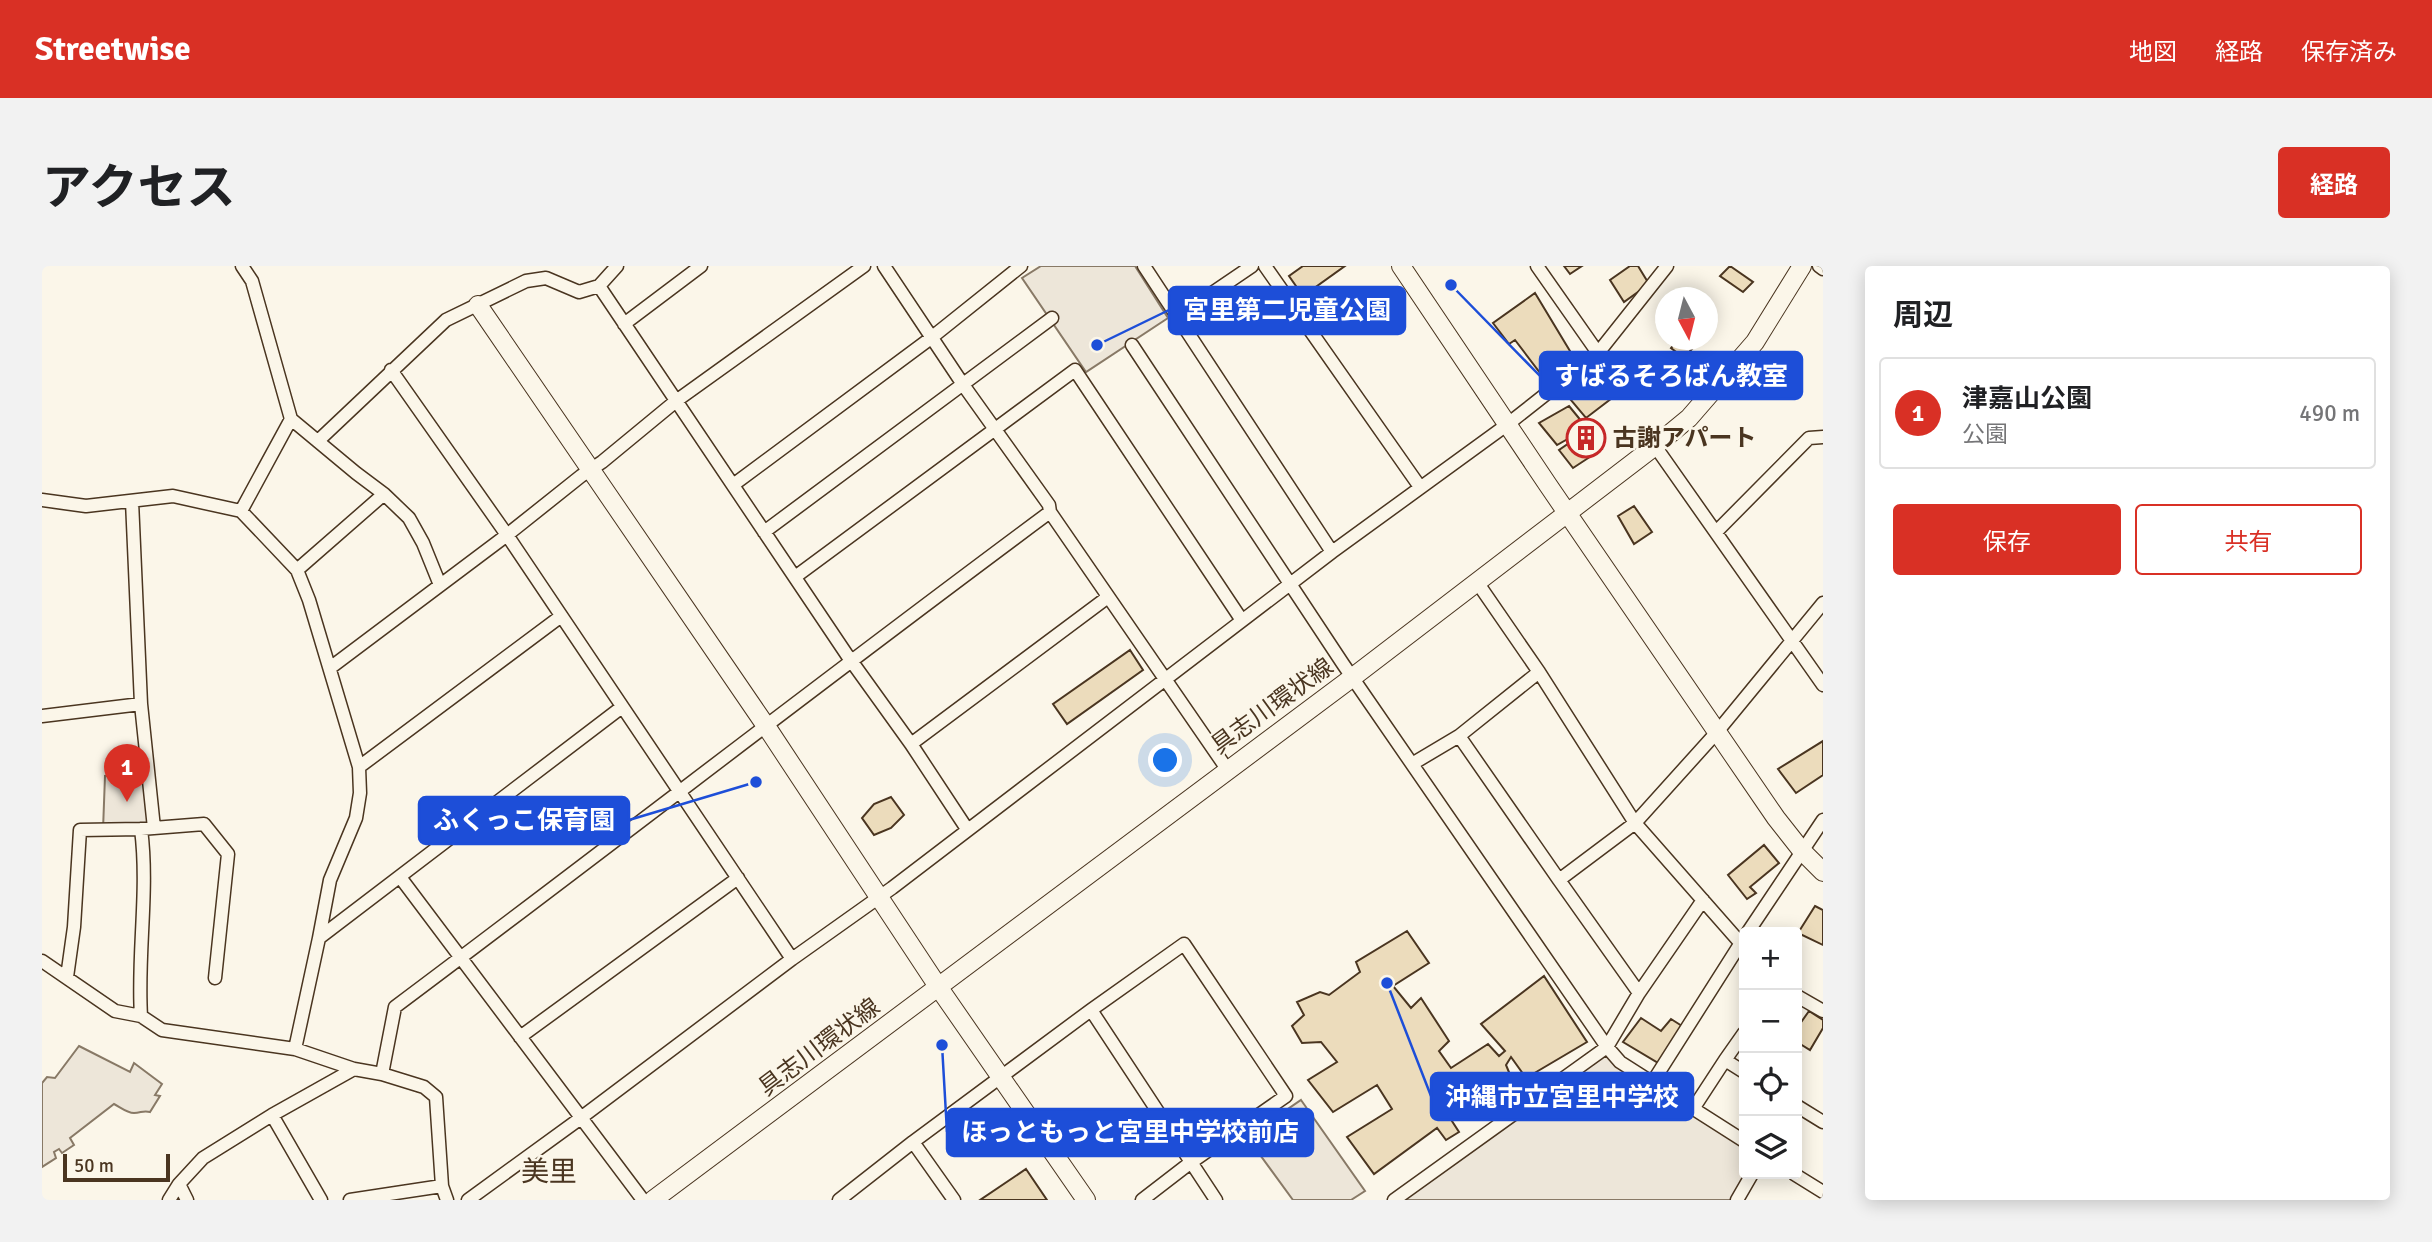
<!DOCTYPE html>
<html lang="ja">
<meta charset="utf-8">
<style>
body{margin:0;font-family:Signika,"Noto Sans JP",sans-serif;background:#f2f2f2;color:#202124}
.controls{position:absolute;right:21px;bottom:21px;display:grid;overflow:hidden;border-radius:7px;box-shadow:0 4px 18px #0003}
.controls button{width:63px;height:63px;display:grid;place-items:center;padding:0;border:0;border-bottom:2px solid #e0e0e0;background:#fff;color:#202124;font:35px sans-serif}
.compass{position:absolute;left:1613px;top:21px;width:63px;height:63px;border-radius:50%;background:#fff;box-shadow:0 4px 18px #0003;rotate:173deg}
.scale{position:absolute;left:21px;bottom:18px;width:107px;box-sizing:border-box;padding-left:7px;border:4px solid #4a3520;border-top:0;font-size:19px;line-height:24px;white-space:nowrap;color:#4a3520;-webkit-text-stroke:5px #fbf6e9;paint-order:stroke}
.you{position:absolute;left:1124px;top:495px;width:24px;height:24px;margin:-18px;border:5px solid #fff;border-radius:50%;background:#1a73e8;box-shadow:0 0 0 10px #1a73e833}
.badge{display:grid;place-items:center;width:46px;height:46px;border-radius:50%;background:#d93025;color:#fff;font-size:23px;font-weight:700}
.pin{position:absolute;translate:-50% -58px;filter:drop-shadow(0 2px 4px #0008)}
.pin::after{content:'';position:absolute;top:37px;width:24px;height:21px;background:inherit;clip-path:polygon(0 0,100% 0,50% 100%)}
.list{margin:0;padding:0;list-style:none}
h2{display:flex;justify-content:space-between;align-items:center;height:91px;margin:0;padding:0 28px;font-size:30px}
h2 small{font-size:23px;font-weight:400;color:#757577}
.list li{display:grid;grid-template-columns:46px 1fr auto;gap:21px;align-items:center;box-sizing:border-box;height:112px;margin:0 14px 14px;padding:0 14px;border:2px solid #e0e0e0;border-radius:7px}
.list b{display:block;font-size:26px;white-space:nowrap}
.list p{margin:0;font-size:23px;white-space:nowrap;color:#757577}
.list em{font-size:23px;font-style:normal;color:#757577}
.actions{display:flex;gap:14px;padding:21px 28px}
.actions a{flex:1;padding:16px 0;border:2px solid #d93025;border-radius:7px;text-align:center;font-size:24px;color:#d93025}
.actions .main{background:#d93025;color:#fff}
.icon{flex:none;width:38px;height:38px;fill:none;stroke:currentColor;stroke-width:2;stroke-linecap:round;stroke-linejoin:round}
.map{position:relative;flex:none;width:1781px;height:934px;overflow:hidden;border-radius:7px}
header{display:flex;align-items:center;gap:42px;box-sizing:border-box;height:98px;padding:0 35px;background:#d93025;color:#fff}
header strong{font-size:33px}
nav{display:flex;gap:38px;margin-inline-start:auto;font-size:24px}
.intro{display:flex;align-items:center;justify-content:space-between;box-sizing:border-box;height:168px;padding:0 42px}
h1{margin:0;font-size:49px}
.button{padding:18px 32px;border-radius:7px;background:#d93025;color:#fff;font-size:24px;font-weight:700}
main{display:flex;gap:42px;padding:0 42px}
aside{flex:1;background:#fff;border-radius:7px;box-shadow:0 4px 18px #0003}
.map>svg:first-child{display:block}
.green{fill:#ede6d9;stroke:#887966;stroke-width:2}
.building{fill:#ecdcbc;stroke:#4a3520;stroke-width:2}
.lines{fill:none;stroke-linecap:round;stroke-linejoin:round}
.street-casing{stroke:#4a3520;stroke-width:15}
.secondary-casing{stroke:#4a3520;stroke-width:20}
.street{stroke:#fbf6e9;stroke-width:12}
.secondary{stroke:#fbf6e9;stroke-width:18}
.labels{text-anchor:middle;stroke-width:5;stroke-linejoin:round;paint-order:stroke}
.poi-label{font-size:24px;font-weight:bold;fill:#4a3520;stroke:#fbf6e9;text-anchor:start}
.street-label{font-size:24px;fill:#4a3520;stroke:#fbf6e9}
.quarter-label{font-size:28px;fill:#4a3520;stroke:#fbf6e9}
.leader{fill:none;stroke:#1d4ed8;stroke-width:2.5}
.callout-dot{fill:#1d4ed8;stroke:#fbf6e9;stroke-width:2.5}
.callout{fill:#1d4ed8;stroke:#1d4ed8;stroke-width:2.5}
.callout-label{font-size:26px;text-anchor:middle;font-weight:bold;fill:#fff}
</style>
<header>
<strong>Streetwise</strong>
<nav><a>地図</a><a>経路</a><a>保存済み</a></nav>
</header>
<div class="intro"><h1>アクセス</h1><a class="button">経路</a></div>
<main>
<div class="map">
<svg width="1781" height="934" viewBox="0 0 1781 934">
<rect width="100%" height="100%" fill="#fbf6e9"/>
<path class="green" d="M999,0h94l33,52 -82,54 -64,-94z
M104,505l7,58 -50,1 2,-54z
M37,780l51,26 4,-9 28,21 -7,11 5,1 -10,16c-7,-2 -9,1 -16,1 -7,0 -14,-6 -20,-9l-44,34 4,7 -12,8 -3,-4 -5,3 2,6 -14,9v-84l5,-6 8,1z
M1565,781l137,94v33h8l-15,26h-343z
M1259,834l64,91 -14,9h-58l-46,-63z"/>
<path class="building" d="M1261,0h42l-42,30 -14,-20z
M1522,0h18l-12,8z
M1588,0h8l11,18 -25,18 -14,-22z
M1688,0l23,16 -10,10 -23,-16z
M1493,27l41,68 -29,21 -32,-42 -6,4 -16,-21z
M1636,74h22l-16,18 -13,-10z
M1571,99l7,10 6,-1 7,8 -47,36 -16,-19z
M1527,140l18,22 -30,17 -18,-22z
M1549,162l11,21 -29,19 -14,-18z
M1592,240l18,26 -18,12 -16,-28z
M1088,384l13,20 -76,54 -14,-20z
M1781,475v34l-27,18 -18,-24z
M849,531l13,18 -13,13 -17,7 -12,-17 12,-14z
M1722,579l15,18 -29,24 6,6 -9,6 -19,-24z
M1773,640l8,4v35l-25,-12z
M1365,665l22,32 -36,23 18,22 10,-10 28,43 -10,10 12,17 37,-24 11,12 6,-5 -24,-27 63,-48 43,66 -61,36 -15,-21 -5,8 5,12 -61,41 9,14 -13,8 -9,-12 -63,46 -27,-37 45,-28 -15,-24 -44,27 -25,-32 29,-18 -16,-20 -19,1 -10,-17 12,-11 -7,-13 23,-10 9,3 31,-23 -4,-10z
M1767,745l14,9v8l-13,22 -13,-8v-14z
M1599,752l20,13 10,-12 11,7 -22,38 -37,-22z
M984,903l21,31h-67z"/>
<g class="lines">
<defs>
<path id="street" d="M200,0l10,15 39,138 65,54 28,21 25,24 14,25 17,42
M842,0l80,120 85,119 1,7 177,257
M1102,0l188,286 176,-128 90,-71 69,-87
M1223,0l155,221
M1495,0l61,87
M1777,0l4,3
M557,20l248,369 64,89 56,85
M1135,51l75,-51
M582,58l77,-58
M1090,79l211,319 264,383 13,15 124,79
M349,104l116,165 285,424 -218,164 -106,77
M277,174l127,-120 80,-39 20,-3 33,14 20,-6 18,-20
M1613,180l168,239
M691,219l198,-147 90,-72
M0,234l44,6 87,-10 68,15 56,59 12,30 50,167 1,26 -4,25 -26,62 -11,58
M90,235l9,203 13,124
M199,245l50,-92
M722,266l288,-214
M1674,266l93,-94 14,-1
M255,304l87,-76
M753,311l280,-207 166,249
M1435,316l62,90
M288,402l177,-133 74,-59 21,-14 74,-61 188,-135
M1497,406l96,151 -76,57 -100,-144z
M0,450l99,-12
M869,478l197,-147
M1370,498l47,-28
M317,501l201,-150
M99,563c8,62 -4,125 0,187
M358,611l243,323
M1517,614l80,113 64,-93
M1706,666l75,-112
M1702,681l-109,-124 82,-91 106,-129
M750,693l100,-71 440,-336
M0,695l73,50 26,5 21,14 133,19 59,20 28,5 42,13 12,10 6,89 5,14
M25,711l7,-50 6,-97 61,-1 63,-5 24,30 -13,124
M1755,730l26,15
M1049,744l125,190
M1702,767l-19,27 19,12
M478,771l218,-159
M253,783l24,-111 303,-231
M340,808l13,-67c219,-164 435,-332 655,-495
M1610,817l92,-145
M1755,840l26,16
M1651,843l32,-49
M230,849l49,85
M871,876l178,-132 93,-66 102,152 -96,67 -48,37
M1752,908l29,18
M137,918l8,16
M127,934l10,-16 24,-26 69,-43 82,-46
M308,934l92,-14
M797,934l74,-58 41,58
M1352,934l213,-153 32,-54
M1695,934l15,-26"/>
<path id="secondary" d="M1359,0l147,219 228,333 26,33 21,21
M436,39l288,421 173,262 147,212
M611,934l700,-523 302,-231 34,-28 66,-76 47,-76"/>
</defs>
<use href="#street" class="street-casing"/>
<use href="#secondary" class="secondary-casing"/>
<use href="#street" class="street"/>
<use href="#secondary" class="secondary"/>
</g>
<defs>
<symbol id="building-ring" viewBox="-11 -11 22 22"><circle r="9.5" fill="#fbf6e9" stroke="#c62828" stroke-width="1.5"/><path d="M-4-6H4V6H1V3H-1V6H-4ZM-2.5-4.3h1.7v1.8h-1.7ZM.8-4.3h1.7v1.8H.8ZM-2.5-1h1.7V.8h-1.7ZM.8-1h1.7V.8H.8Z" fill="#c62828"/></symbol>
</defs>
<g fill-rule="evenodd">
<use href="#building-ring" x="1522" y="150" width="44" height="44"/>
</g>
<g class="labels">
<g class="poi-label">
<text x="1571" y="180">古謝アパート</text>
</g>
<g class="street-label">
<text transform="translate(1230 440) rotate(-36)" y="8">具志川環状線</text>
<text transform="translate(777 781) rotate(-37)" y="8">具志川環状線</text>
</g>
<g class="quarter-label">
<text x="507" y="915">美里</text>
</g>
</g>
<path class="leader" d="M1055 79L1127 44M1409 19L1498 110M714 516L587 554M1345 717L1389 830M900 779L905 866"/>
<g class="callout-dot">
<circle cx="1055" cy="79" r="7"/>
<circle cx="1409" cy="19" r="7"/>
<circle cx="714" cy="516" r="7"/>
<circle cx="1345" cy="717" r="7"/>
<circle cx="900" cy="779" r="7"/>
</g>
<g class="callout">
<rect x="1127" y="21" width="236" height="47" rx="7"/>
<rect x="1498" y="86" width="262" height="47" rx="7"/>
<rect x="377" y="531" width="210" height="47" rx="7"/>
<rect x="1389" y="807" width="262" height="47" rx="7"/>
<rect x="905" y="843" width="366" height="47" rx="7"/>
</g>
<g class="callout-label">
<text x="1245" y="53">宮里第二児童公園</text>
<text x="1629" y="119">すばるそろばん教室</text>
<text x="482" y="563">ふくっこ保育園</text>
<text x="1520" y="840">沖縄市立宮里中学校</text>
<text x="1088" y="875">ほっともっと宮里中学校前店</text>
</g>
</svg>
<div class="controls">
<button>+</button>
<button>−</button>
<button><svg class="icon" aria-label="locate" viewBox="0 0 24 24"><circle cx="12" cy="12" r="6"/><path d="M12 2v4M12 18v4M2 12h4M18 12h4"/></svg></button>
<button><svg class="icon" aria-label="layers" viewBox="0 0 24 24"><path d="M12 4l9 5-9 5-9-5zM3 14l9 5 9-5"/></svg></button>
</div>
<svg class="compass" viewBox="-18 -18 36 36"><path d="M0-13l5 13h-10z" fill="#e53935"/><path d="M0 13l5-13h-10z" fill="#757577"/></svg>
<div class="scale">50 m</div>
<div class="you"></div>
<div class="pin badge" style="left:85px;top:536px">1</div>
</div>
<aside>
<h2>周辺<small></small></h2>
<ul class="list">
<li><span class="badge">1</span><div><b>津嘉山公園</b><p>公園</p></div><em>490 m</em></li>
</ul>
<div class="actions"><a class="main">保存</a><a>共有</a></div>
</aside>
</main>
